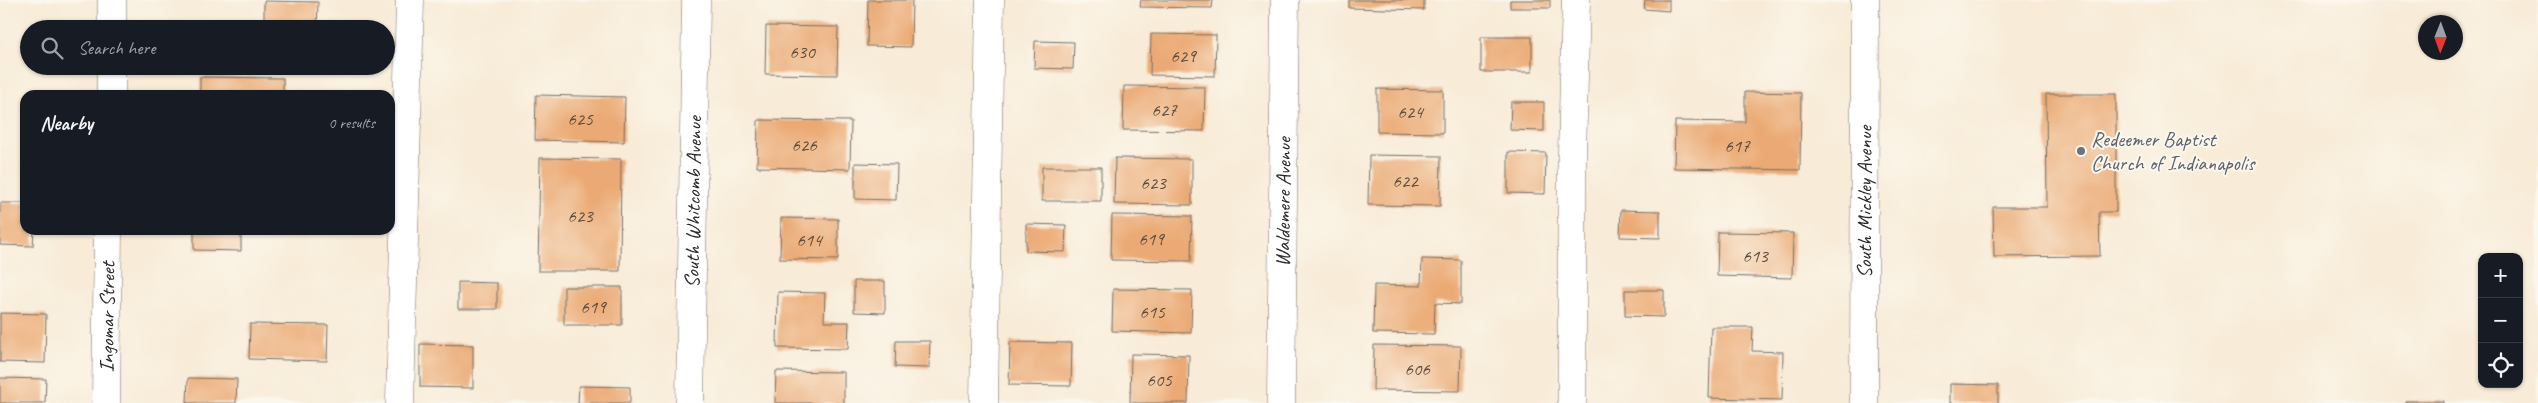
<!DOCTYPE html>
<meta charset="utf-8">
<style>
body{margin:0;font-family:Caveat,sans-serif;background:#20242c;color:#f1f3f6}
.controls{position:absolute;right:15px;bottom:15px;display:grid;overflow:hidden;border-radius:10px;box-shadow:0 1px 4px #0004}
.controls button{width:45px;height:45px;display:grid;place-items:center;padding:0;border:0;border-bottom:1px solid #363941;background:#171b24;color:#f1f3f6;font:25px sans-serif}
.compass{position:absolute;left:2418px;top:15px;width:45px;height:45px;border-radius:50%;background:#171b24;box-shadow:0 1px 4px #0004;rotate:181deg}
.list{margin:0;padding:0;list-style:none}
h2{display:flex;justify-content:space-between;align-items:center;height:65px;margin:0;padding:0 20px;font-size:21px}
h2 small{font-size:16px;font-weight:400;color:#9ea1a6}
.icon{flex:none;width:28px;height:28px;fill:none;stroke:currentColor;stroke-width:2;stroke-linecap:round;stroke-linejoin:round}
.map{position:relative;flex:none;width:2538px;height:403px;overflow:hidden}
.search{position:absolute;background:#171b24;box-shadow:0 1px 4px #0004;left:20px;top:20px;width:375px;height:55px;display:flex;align-items:center;gap:12px;box-sizing:border-box;padding:0 18px;border-radius:28px;color:#9ea1a6;font-size:19px}
.panel{position:absolute;background:#171b24;box-shadow:0 1px 4px #0004;left:20px;top:90px;width:375px;height:145px;border-radius:15px}
.map>svg:first-child{display:block}
.building{fill:#ebaa75}
.lines{fill:none;stroke-linecap:round;stroke-linejoin:round}
.minor-casing{stroke:#736e67;stroke-width:29}
.minor{stroke:#fff;stroke-width:28}
.worship-dot{fill:#6b7280;stroke:#fbf7ec;stroke-width:2}
.labels{text-anchor:middle;stroke-width:4;stroke-linejoin:round;paint-order:stroke}
.number-label{font-size:19px;fill:#5b4b3e}
.worship-label{font-size:21px;fill:#5b616d;stroke:#fbf7ec;text-anchor:start}
.street-label{font-size:21px;fill:#2b2b2b;stroke:#fbf7ec}
</style>
<div class="map">
<svg width="2538" height="403" viewBox="0 0 2538 403">
<rect width="100%" height="100%" fill="#fbf7ec"/>
<filter id="ink" filterUnits="userSpaceOnUse"><feTurbulence type="fractalNoise" baseFrequency=".02" numOctaves="2"/><feDisplacementMap in="SourceGraphic" scale="10" xChannelSelector="R" yChannelSelector="G"/><feConvolveMatrix kernelMatrix="1 2 1 2 8 2 1 2 1" color-interpolation-filters="sRGB"/></filter>
<filter id="wash" filterUnits="userSpaceOnUse"><feTurbulence type="fractalNoise" baseFrequency=".0096" numOctaves="4" result="noise"/><feDisplacementMap in="SourceGraphic" scale="20" xChannelSelector="R" yChannelSelector="G"/><feGaussianBlur stdDeviation="1.12" result="paint"/><feColorMatrix in="noise" values="0 0 0 0 0 0 0 0 0 0 0 0 0 0 0 0 0 1.4 0 .05"/><feComposite in="paint" operator="in"/></filter>
<g filter="url(#wash)">
<rect width="100%" height="100%" fill="#f8ebd7"/>
<g id="blocks">
<path class="building" d="M868,0h44l-1,47 -44,-1z
M1141,0h72l-1,8 -72,-1z
M1349,0h75v10l-75,-2z
M1510,0h40v8h-40z
M1645,0h24v11l-25,-2z
M264,1l54,1 -1,27h-53z
M766,26l72,1 -1,48 -72,-1z
M1151,34l65,1 -1,41 -65,-1z
M1481,37h51v35h-51z
M1035,41l39,1 -1,27 -39,-1z
M200,77l83,1v17h-83z
M1124,86l81,1 -1,44 -81,-1z
M1377,89l66,1v43l-66,-1z
M1745,92l56,1 -1,77 -126,-2 1,-47 70,1z
M2046,94h70v118h-17l1,44 -106,1 -1,-50h54z
M536,95l89,2 -1,45 -89,-2z
M1511,102h33v29l-34,-1z
M758,120l93,1 -1,48 -93,-2z
M1508,152l38,1 -1,41 -37,-1z
M1369,155l72,1 -1,50 -72,-1z
M540,158l81,1 -1,112h-82z
M1115,158l77,1v46l-78,-1z
M855,163l42,1 -1,36 -41,-1z
M1042,167h59v34h-59z
M0,203h25v27h9l-1,16 -33,-1z
M1621,210l39,1v27l-40,-1z
M1112,215l80,1 -1,45 -80,-1z
M781,218l57,1v41l-58,-1z
M1026,224l40,1 -1,27 -39,-1z
M194,230h47v21l-47,-1z
M1718,232l75,1 -1,45 -75,-2z
M1422,259l39,1v44l-26,-1 -1,31 -61,-1 1,-48 47,1z
M854,281h31v32l-31,-1z
M458,282l39,1v26h-39z
M564,287h58v38h-58z
M1113,289l79,1 -1,43 -79,-2z
M1625,290h39v27l-39,-1z
M778,292l47,1 -1,29h25l-1,27 -71,-1z
M0,313l46,1 -1,49 -45,-1z
M250,324l78,1 -1,36 -78,-2z
M1711,327h42l-1,24 31,1 -1,48 -73,-2z
M896,341h34l-1,27 -34,-1z
M1010,342l62,1 -1,43 -62,-1z
M420,344l53,1v43l-53,-1z
M1374,345l87,1 -1,45 -87,-1z
M1131,354l58,1 -1,48h-58z
M776,371l68,1v31h-69z
M0,378l46,1 -1,24h-45z
M188,378l49,1 -1,24h-49z
M1950,384l48,1v18h-48z
M579,386l51,1v16h-52z
M2406,401h37v2h-37z"/>
</g>
</g>
<g filter="url(#ink)">
<use href="#blocks" fill-opacity="0" stroke="#736e67" stroke-width="1"/>
<g class="lines">
<defs>
<g id="minor">
<path d="M112,29v-29"/>
<path d="M111,95v-29"/>
<path id="s1" d="M106,403l2,-173"/>
<path d="M400,403l10,-403"/>
<path id="s2" d="M690,403l6,-403"/>
<path d="M984,403l6,-403"/>
<path id="s3" d="M1281,403l4,-403"/>
<path d="M1572,403v-249l4,-154"/>
<path id="s4" d="M1864,403l1,-403"/>
</g>
</defs>
<use href="#minor" class="minor-casing"/>
<use href="#minor" class="minor"/>
</g>
</g>
<circle class="worship-dot" cx="2081" cy="151" r="5"/>
<g class="labels">
<g class="number-label">
<text x="802" y="58">630</text>
<text x="1183" y="62">629</text>
<text x="1164" y="116">627</text>
<text x="1410" y="118">624</text>
<text x="580" y="125">625</text>
<text x="804" y="151">626</text>
<text x="1737" y="152">617</text>
<text x="1405" y="187">622</text>
<text x="1153" y="189">623</text>
<text x="580" y="222">623</text>
<text x="1151" y="245">619</text>
<text x="809" y="246">614</text>
<text x="1755" y="262">613</text>
<text x="593" y="313">619</text>
<text x="1152" y="318">615</text>
<text x="1417" y="375">606</text>
<text x="1159" y="386">605</text>
</g>
<g class="worship-label">
<text x="2091" y="146">Redeemer Baptist<tspan x="2091" dy="24">Church of Indianapolis</tspan></text>
</g>
<g class="street-label">
<text dy="7" stroke="none"><textPath href="#s2" startOffset="201">South Whitcomb Avenue</textPath></text>
<text dy="7" stroke="none"><textPath href="#s3" startOffset="201">Waldemere Avenue</textPath></text>
<text dy="7" stroke="none"><textPath href="#s4" startOffset="201">South Mickley Avenue</textPath></text>
<text dy="7" stroke="none"><textPath href="#s1" startOffset="86">Ingomar Street</textPath></text>
</g>
</g>
</svg>
<div class="controls">
<button>+</button>
<button>−</button>
<button><svg class="icon" aria-label="locate" viewBox="0 0 24 24"><circle cx="12" cy="12" r="6"/><path d="M12 2v4M12 18v4M2 12h4M18 12h4"/></svg></button>
</div>
<svg class="compass" viewBox="-18 -18 36 36"><path d="M0-13l5 13h-10z" fill="#e53935"/><path d="M0 13l5-13h-10z" fill="#9ea1a6"/></svg>
<div class="search"><svg class="icon" aria-label="search" viewBox="0 0 24 24"><circle cx="10" cy="10" r="6"/><path d="M15 15l6 6"/></svg>Search here</div>
<section class="panel">
<h2>Nearby<small>0 results</small></h2>
<ul class="list">
</ul>
</section>
</div>
